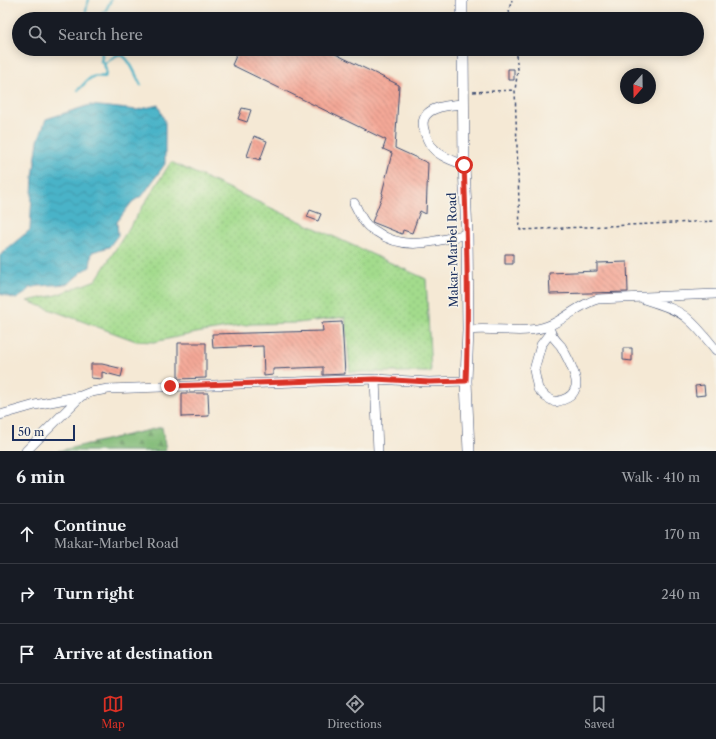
<!DOCTYPE html>
<meta charset="utf-8">
<style>
body{margin:0;font-family:"Libre Caslon Text",serif;background:#20242c;color:#f1f3f6}
.compass{position:absolute;left:620px;top:68px;width:36px;height:36px;border-radius:50%;background:#171b24;box-shadow:0 2px 10px #0003;rotate:200deg}
.scale{position:absolute;left:12px;bottom:10px;width:63px;box-sizing:border-box;padding-left:4px;border:2px solid #1b2f5e;border-top:0;font-size:11px;line-height:14px;white-space:nowrap;color:#1b2f5e;-webkit-text-stroke:3px #f7f3e8;paint-order:stroke}
.stop{position:absolute;width:12px;height:12px;margin:-9px;border:3px solid #d93025;border-radius:50%;background:#fff}
.stop.end{background:#d93025;border-color:#fff;box-shadow:0 1px 4px #0008}
.list{margin:0;padding:0;list-style:none}
h2{display:flex;justify-content:space-between;align-items:center;height:52px;margin:0;padding:0 16px;font-size:17px}
h2 small{font-size:13px;font-weight:400;color:#9ea1a6}
.list li{display:grid;grid-template-columns:26px 1fr auto;gap:12px;align-items:center;box-sizing:border-box;height:60px;padding:0 16px;border-top:1px solid #363941}
.list b{display:block;font-size:15px;white-space:nowrap}
.list p{margin:0;font-size:13px;white-space:nowrap;color:#9ea1a6}
.list em{font-size:13px;font-style:normal;color:#9ea1a6}
.icon{flex:none;width:22px;height:22px;fill:none;stroke:currentColor;stroke-width:2;stroke-linecap:round;stroke-linejoin:round}
.map{position:relative;flex:none;width:716px;height:451px;overflow:hidden}
.search{position:absolute;background:#171b24;box-shadow:0 2px 10px #0003;left:12px;right:12px;top:12px;height:44px;display:flex;align-items:center;gap:10px;box-sizing:border-box;padding:0 14px;border-radius:22px;color:#9ea1a6;font-size:15px}
.sheet{height:232px;background:#171b24}
nav{display:flex;justify-content:space-around;align-items:center;box-sizing:border-box;height:56px;border-top:1px solid #363941;background:#171b24;font-size:11px;color:#9ea1a6}
nav a{display:grid;justify-items:center;gap:2px}
nav .on{color:#d93025}
.map>svg:first-child{display:block}
.green{fill:url(#green-dots);stroke:#5f8575}
.forest{fill:url(#forest-firs);stroke:#4e756b}
.water{fill:url(#water-waves);stroke:#327193}
.lines{fill:none;stroke-linecap:round;stroke-linejoin:round}
.stream{stroke:#4ab3c8;stroke-width:2.5}
.building{fill:url(#building-back-hatch)}
.minor-casing{stroke:#3c4b70;stroke-width:10}
.major-casing{stroke:#3c4b70;stroke-width:12}
.path{stroke:#3c4b70;stroke-width:1.5;stroke-dasharray:3 3;stroke-linecap:butt}
.minor{stroke:#fff;stroke-width:9}
.major{stroke:#fff;stroke-width:11}
.route{stroke:#d93025;stroke-width:5}
.labels{text-anchor:middle;stroke-width:3;stroke-linejoin:round;paint-order:stroke}
.street-label{font-size:12px;fill:#1b2f5e;stroke:#f7f3e8}
</style>
<div class="map">
<svg width="716" height="451" viewBox="0 0 716 451">
<defs>
<pattern id="green-dots" width="8" height="8" patternUnits="userSpaceOnUse"><rect width="8" height="8" fill="#a3db8c"/><path d="M2 2h.1M6 6h.1" fill="none" stroke="#8cbc7b" stroke-width="1.8" stroke-linecap="round"/></pattern>
<pattern id="forest-firs" width="22" height="20" patternUnits="userSpaceOnUse"><rect width="22" height="20" fill="#82bb78"/><path d="M5 1l3.5 6h-7zM16 11l3.5 6h-7z" fill="#6a9866"/></pattern>
<pattern id="water-waves" width="16" height="10" patternUnits="userSpaceOnUse"><rect width="16" height="10" fill="#4ab3c8"/><path d="M0 5q4-4 8 0t8 0" fill="none" stroke="#3d92a6"/></pattern>
<pattern id="building-back-hatch" width="6" height="6" patternUnits="userSpaceOnUse"><rect width="6" height="6" fill="#f4a897"/><path d="M-1 5l2 2M0 0l6 6M5-1l2 2" fill="none" stroke="#c5897e"/></pattern>
</defs>
<rect width="100%" height="100%" fill="#f7f3e8"/>
<filter id="ink" filterUnits="userSpaceOnUse"><feTurbulence type="fractalNoise" baseFrequency=".025" numOctaves="2"/><feDisplacementMap in="SourceGraphic" scale="8" xChannelSelector="R" yChannelSelector="G"/><feConvolveMatrix kernelMatrix="1 2 1 2 8 2 1 2 1" color-interpolation-filters="sRGB"/></filter>
<filter id="wash" filterUnits="userSpaceOnUse"><feTurbulence type="fractalNoise" baseFrequency=".012" numOctaves="4" result="noise"/><feDisplacementMap in="SourceGraphic" scale="16" xChannelSelector="R" yChannelSelector="G"/><feGaussianBlur stdDeviation="0.9" result="paint"/><feColorMatrix in="noise" values="0 0 0 0 0 0 0 0 0 0 0 0 0 0 0 0 0 1.4 0 .05"/><feComposite in="paint" operator="in"/></filter>
<g filter="url(#wash)">
<rect width="100%" height="100%" fill="#f5e9d5"/>
<path class="green" d="M171,162l255,117 5,93h-81l-5,-55 -47,6 -46,1 -56,9 -42,9 -18,-1 -109,-40 29,-6 40,-15z"/>
<path class="forest" d="M162,427l4,24h-108z"/>
<path class="water" d="M90,105l47,5 21,-5 7,17v42l-22,31 -11,7 -15,20 1,13 -9,12 -17,5 -2,15 -7,4 -15,13 -29,2 -10,2 -3,5 -10,6 -16,-5v-38l4,-5 26,-21 3,-53 5,-36 8,-22z"/>
<g class="lines">
<path class="stream" d="M86,11l2,-11
M96,19l10,-9 5,-10
M101,49l1,7 -1,6 3,1c6,-1 8,-6 13,-8 10,-5 20,24 24,30
M78,90c11,-10 11,-16 27,-13l1,-6 -2,-8"/>
</g>
<g id="blocks">
<path class="building" d="M239,49h86l74,36 -4,63 33,15 -2,51 -6,-3 -8,22 -9,-3 -1,4 -30,-12 11,-28 -1,-1 10,-40 -9,-4 3,-9 -154,-75z
M508,69h6v11h-6z
M242,108l9,2 -4,12 -9,-3z
M254,136l13,5 -7,19 -13,-4z
M310,210l11,4 -3,7 -11,-4z
M505,254h8v10h-8z
M627,262l1,30 -78,2 -1,-21 48,-2v-8z
M342,322l3,52 -22,1v-8l-50,2v6l-9,1 -1,-30 -50,2 -1,-14 111,-3 -1,-8z
M178,343h28v35l-28,1z
M623,348h9v13l-9,-1z
M91,364h11l21,5 -2,8 -19,-5v7l-11,-1z
M704,385l1,10 -9,1 -1,-10z
M182,393h26l1,23 -27,1z"/>
</g>
</g>
<g filter="url(#ink)">
<use href="#blocks" fill-opacity="0" stroke="#3c4b70" stroke-width="1"/>
<g class="lines">
<defs>
<path id="minor" d="M464,104c-17,1 -49,3 -39,29 2,6 4,12 9,16 7,8 20,12 30,16
M354,203c4,7 7,16 13,22 2,3 7,5 10,7 27,20 60,9 90,2
M644,299c14,5 31,9 43,19 11,9 20,21 29,32
M549,326c1,9 6,13 12,20 5,9 19,34 14,43 -3,9 -12,11 -20,13l-9,-5 -8,-8 -4,-19 7,-25 9,-12
M468,330c25,-3 57,5 80,-4 18,-7 31,-22 50,-27l118,-5
M375,379l3,72
M0,415l35,-10 46,-9
M26,451l55,-55 10,-4 17,-3 267,-10 54,3 37,-1"/>
<path id="major" d="M462,0v19
M463,49l1,116 3,69 1,96 -2,51 3,70"/>
</defs>
<use href="#minor" class="minor-casing"/>
<use href="#major" class="major-casing"/>
<path class="path" d="M510,19l-1,-10 3,-9
M515,49l3,20 -3,21 5,140 196,-9
M473,92l42,-2"/>
<use href="#minor" class="minor"/>
<use href="#major" class="major"/>
</g>
</g>
<g class="lines" filter="url(#ink)">
<path class="route" d="M170,386l205,-7 54,3 37,-1c3,-72 1,-144 -2,-216"/>
</g>
<g class="labels">
<g class="street-label">
<text transform="translate(453 250) rotate(-91)" y="4">Makar-Marbel Road</text>
</g>
</g>
</svg>
<svg class="compass" viewBox="-18 -18 36 36"><path d="M0-13l5 13h-10z" fill="#e53935"/><path d="M0 13l5-13h-10z" fill="#9ea1a6"/></svg>
<div class="scale">50 m</div>
<div class="stop" style="left:464px;top:165px"></div>
<div class="stop end" style="left:170px;top:386px"></div>
<div class="search"><svg class="icon" aria-label="search" viewBox="0 0 24 24"><circle cx="10" cy="10" r="6"/><path d="M15 15l6 6"/></svg>Search here</div>
</div>
<section class="sheet">
<h2>6 min<small>Walk · 410 m</small></h2>
<ul class="list">
<li><svg class="icon" aria-label="ahead" viewBox="0 0 24 24"><path d="M12 20V5M6 11l6-6 6 6"/></svg><div><b>Continue</b><p>Makar-Marbel Road</p></div><em>170 m</em></li>
<li><svg class="icon" aria-label="right" viewBox="0 0 24 24"><path d="M7 20v-9h11M14 6l5 5-5 5"/></svg><div><b>Turn right</b></div><em>240 m</em></li>
<li><svg class="icon" aria-label="arrive" viewBox="0 0 24 24"><path d="M6 21V4h12l-3 4 3 4H6"/></svg><div><b>Arrive at destination</b></div></li>
</ul>
</section>
<nav>
<a class="on"><svg class="icon" aria-label="map" viewBox="0 0 24 24"><path d="M3 6l6-2 6 2 6-2v14l-6 2-6-2-6 2zM9 4v14M15 6v14"/></svg>Map</a>
<a><svg class="icon" aria-label="directions" viewBox="0 0 24 24"><path d="M12 3l9 9-9 9-9-9zM9 14v-3h6M13 9l2 2-2 2"/></svg>Directions</a>
<a><svg class="icon" aria-label="saved" viewBox="0 0 24 24"><path d="M7 4h10v16l-5-4-5 4z"/></svg>Saved</a>
</nav>
